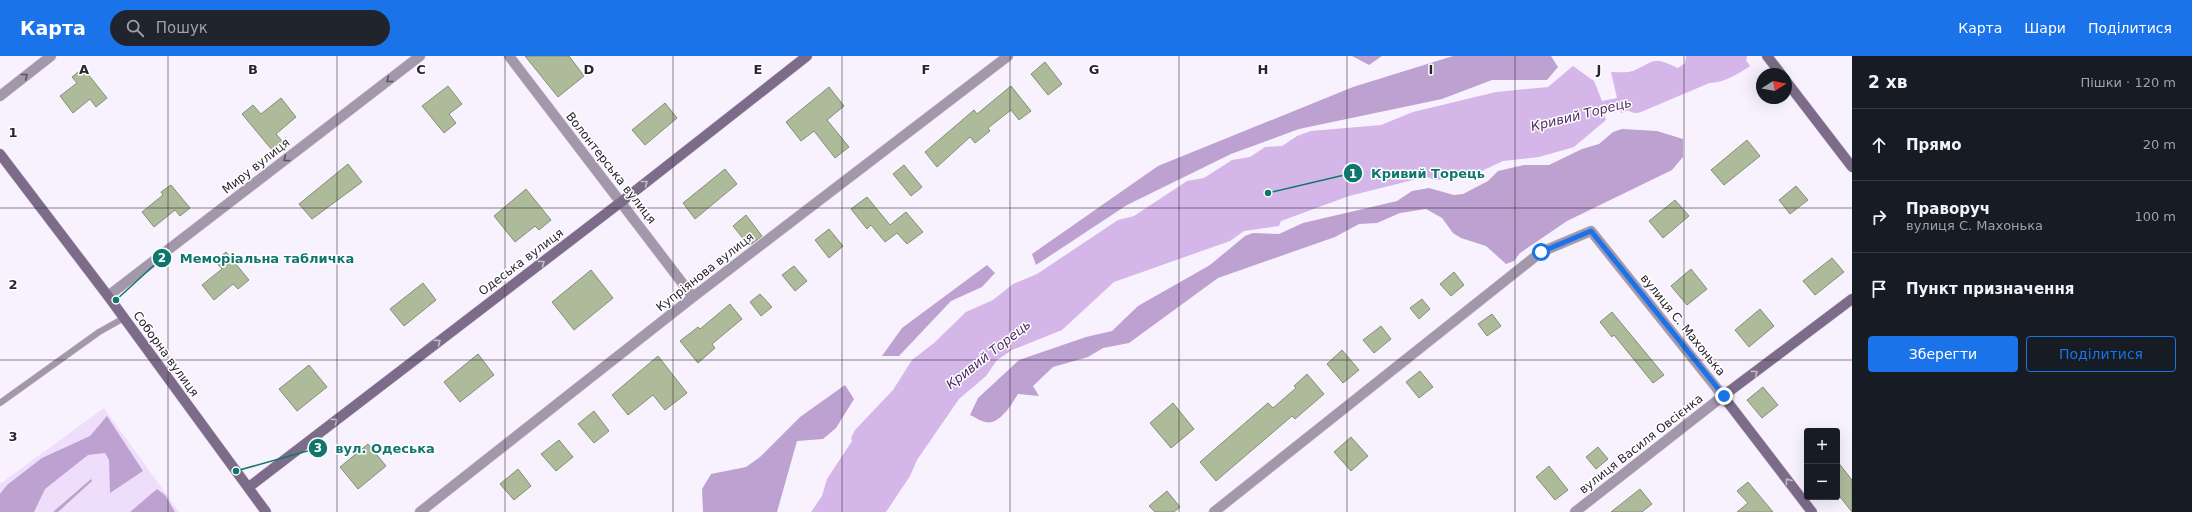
<!DOCTYPE html>
<html lang="uk">
<meta charset="utf-8">
<style>
body{margin:0;font-family:"DejaVu Sans",sans-serif;background:#20242c;color:#f1f3f6}
.controls{position:absolute;right:12px;bottom:12px;display:grid;overflow:hidden;border-radius:4px;box-shadow:0 4px 16px #0002}
.controls button{width:36px;height:36px;display:grid;place-items:center;padding:0;border:0;border-bottom:1px solid #363941;background:#171b24;color:#f1f3f6;font:20px sans-serif}
.compass{position:absolute;left:1756px;top:12px;width:36px;height:36px;border-radius:50%;background:#171b24;box-shadow:0 4px 16px #0002;rotate:79deg}
.stop{position:absolute;width:12px;height:12px;margin:-9px;border:3px solid #1a73e8;border-radius:50%;background:#fff}
.stop.end{background:#1a73e8;border-color:#fff;box-shadow:0 1px 4px #0008}
.list{margin:0;padding:0;list-style:none}
h2{display:flex;justify-content:space-between;align-items:center;height:52px;margin:0;padding:0 16px;font-size:17px}
h2 small{font-size:13px;font-weight:400;color:#9ea1a6}
.list li{display:grid;grid-template-columns:26px 1fr auto;gap:12px;align-items:center;box-sizing:border-box;height:72px;padding:0 16px;border-top:1px solid #363941}
.list b{display:block;font-size:15px;white-space:nowrap}
.list p{margin:0;font-size:13px;white-space:nowrap;color:#9ea1a6}
.list em{font-size:13px;font-style:normal;color:#9ea1a6}
.actions{display:flex;gap:8px;padding:12px 16px}
.actions a{flex:1;padding:9px 0;border:1px solid #1a73e8;border-radius:4px;text-align:center;font-size:14px;color:#1a73e8}
.actions .main{background:#1a73e8;color:#fff}
.icon{flex:none;width:22px;height:22px;fill:none;stroke:currentColor;stroke-width:2;stroke-linecap:round;stroke-linejoin:round}
.map{position:relative;flex:none;width:1852px;height:456px;overflow:hidden}
header{display:flex;align-items:center;gap:24px;box-sizing:border-box;height:56px;padding:0 20px;background:#1a73e8;color:#fff}
header strong{font-size:19px}
nav{display:flex;gap:22px;margin-inline-start:auto;font-size:14px}
.search{width:280px;height:36px;background:#20242c;display:flex;align-items:center;gap:10px;box-sizing:border-box;padding:0 14px;border-radius:22px;color:#9ea1a6;font-size:15px}
main{display:flex}
aside{flex:1;background:#171b24}
.map>svg:first-child{display:block}
.green{fill:#efddfc}
.forest{fill:#bda1d1}
.water{fill:#d4b7e8}
.lines{fill:none;stroke-linecap:round;stroke-linejoin:round}
.river{stroke:#d4b7e8;stroke-width:26}
.building{fill:#adbb9b;stroke:#849172}
.lane-casing{stroke:#d3ccd9;stroke-width:7}
.street-casing{stroke:#d3ccd9;stroke-width:11}
.secondary-casing{stroke:#d3ccd9;stroke-width:11}
.lane{stroke:#a397ac;stroke-width:6}
.street{stroke:#a397ac;stroke-width:10}
.secondary{stroke:#7c6b89;stroke-width:10}
.oneway{stroke:#5b5262}
.oneway2{stroke:#c4bcca}
.route{stroke:#1a73e8;stroke-width:5}
.grid{fill:none;stroke:#2b2430;stroke-width:1;stroke-opacity:0.55}
.labels{text-anchor:middle;stroke-width:3;stroke-linejoin:round;paint-order:stroke}
.street-label{font-size:12px;fill:#2b2430;stroke:#fff}
.water-label{font-size:13px;font-style:italic;fill:#4f2b66;stroke:#fff}
.grid-label{font-size:13px;text-anchor:middle;font-weight:bold;fill:#2b2430;stroke:#fff;stroke-width:3;stroke-linejoin:round;paint-order:stroke}
.leader{fill:none;stroke:#0f766e;stroke-width:1.5}
.callout-dot{fill:#0f766e;stroke:#fff;stroke-width:1.5}
.mark-label{font-size:12px;text-anchor:middle;font-weight:bold;fill:#fff}
.callout-label{font-size:13px;text-anchor:middle;font-weight:bold;fill:#0f766e;stroke:#fff;stroke-width:3;stroke-linejoin:round;paint-order:stroke}
</style>
<header>
<strong>Карта</strong>
<div class="search"><svg class="icon" aria-label="search" viewBox="0 0 24 24"><circle cx="10" cy="10" r="6"/><path d="M15 15l6 6"/></svg>Пошук</div>
<nav><a>Карта</a><a>Шари</a><a>Поділитися</a></nav>
</header>
<main>
<div class="map">
<svg width="1852" height="456" viewBox="0 0 1852 456">
<rect width="100%" height="100%" fill="#f8f1fe"/>
<path class="green" d="M104,352l75,104h-179v-28z"/>
<path class="forest" d="M1352,0h30l-13,9z
M1453,0h98l7,11 -11,13h-55l-50,19 -143,30 -68,25 -104,51 -91,60 -4,-11 126,-88 195,-79z
M1622,73l35,2 26,8v18l-11,13 -105,51 -47,32 -6,8 -8,3 -20,-18 -25,-8 -8,-5 -11,-15 -16,-9 -26,4 -23,10 -18,1 -24,13 -117,41 -89,65 -26,5 -15,9 -35,10 -20,19 6,10 -21,-2c-6,10 -19,32 -33,28 -5,-1 -10,-5 -15,-7l8,-17 41,-38 67,-23 26,-6 26,-25 72,-41 35,-29 8,-3 26,1 24,-11 94,-22 15,-10 17,-3 25,7 9,-1 25,-13 10,-10 26,-6h25l33,-16 17,-5 14,-12z
M987,209l8,8 -13,14 -31,14 -52,55h-17l20,-28z
M845,329l9,14 -18,29 -13,11 -26,2 -20,71h-74l-1,-23 9,-15 35,-7 14,-10 40,-40z
M107,360l36,55 -33,22 -1,-33 -4,-7 -17,2 -43,34 -11,23h-34v-18l7,-9 35,-27 48,-22z
M91,423l1,2 -34,31h-5z
M157,433l8,6 10,17h-45z"/>
<path class="water" d="M1686,0h57l7,10c-15,10 -31,20 -49,16l-4,-9 -8,-2 -20,13 -2,8 -6,6 -40,15 -1,-3 -16,4 2,6 -32,27 -35,10 -36,4 -32,15 -36,4 -16,-6 -2,5 -68,17 -68,25 -2,5 -35,5 -14,10 -116,41 -52,48 -50,20 -15,10 -11,16 -27,23 -42,61 -7,16 -24,36h-75l11,-16 5,-17 25,-38 -1,-3 4,-8 38,-40 19,-30 22,-17 32,-31 27,-12 20,-16 24,-10 81,-54 16,-4 53,-35 17,-3 28,-18 18,-3 15,-10 17,-1 15,-10 14,-5 70,-6 32,-13 83,-20 52,-5 25,-21 21,15 8,20 15,-3 -6,-26c6,0 16,1 22,-1 24,-11 19,-15 45,-3l7,-5z"/>
<g class="lines">
<path class="river" d="M1636,44l73,-31 25,-13"/>
</g>
<path class="building" d="M525,0h44l15,20 -26,21z
M1045,6l17,22 -14,11 -17,-21z
M83,12l24,30 -11,9 -6,-8 -17,14 -13,-17 17,-13 -5,-6z
M448,30l14,18 -13,10 7,9 -12,10 -22,-27z
M1011,30l20,25 -12,9 -8,-10 -23,18 2,3 -15,12 -5,-6 -33,30 -12,-15 49,-42 3,4z
M829,31l15,19 -17,14 22,27 -14,11 -21,-27 -13,10 -15,-19z
M281,42l15,19 -20,17 7,8 -11,8 -30,-36 11,-9 8,9z
M665,47l12,15 -32,27 -13,-15z
M1747,84l13,16 -36,29 -13,-15z
M348,108l14,18 -50,37 -13,-15z
M904,109l18,22 -11,9 -18,-22z
M725,113l12,15 -42,35 -12,-16z
M171,129l19,23 -10,8 -5,-6 -21,17 -12,-15 21,-17 -2,-3z
M1796,130l12,14 -18,14 -11,-14z
M526,133l25,31 -12,10 -4,-4 -20,16 -21,-26z
M867,141l23,28 16,-13 17,20 -16,12 -10,-11 -12,9 -14,-17 -4,4 -16,-20z
M1675,144l14,16 -26,22 -14,-17z
M746,159l16,21 -13,10 -16,-20z
M829,173l14,17 -14,12 -14,-18z
M226,196l23,28 -11,9 -5,-5 -19,16 -12,-15 20,-16 -7,-8z
M1832,202l12,14 -29,23 -12,-14z
M794,210l13,15 -12,10 -13,-16z
M1691,213l16,20 -20,16 -16,-19z
M591,214l22,28 -39,32 -22,-28z
M1454,216l10,13 -13,11 -11,-12z
M423,227l13,17 -32,26 -14,-17z
M760,238l12,13 -11,9 -11,-14z
M1422,243l8,10 -11,10 -9,-11z
M730,248l12,15 -30,25 3,4 -17,15 -18,-22 18,-14 2,2z
M1760,253l14,17 -25,21 -14,-17z
M1612,256l52,63 -11,8 -39,-48 -2,2 -12,-15z
M1492,258l9,12 -14,10 -9,-12z
M1381,270l10,13 -17,14 -11,-13z
M1342,294l17,20 -16,13 -16,-19z
M478,298l16,21 -34,27 -16,-20z
M658,300l29,37 -22,17 -12,-15 -25,20 -16,-20z
M309,309l18,22 -30,24 -18,-22z
M1420,315l13,16 -14,11 -13,-16z
M1307,318l17,20 -29,25 -3,-3 -76,65 -16,-19 68,-59 5,5 23,-20 -2,-2z
M1763,331l15,18 -16,13 -15,-18z
M1173,347l21,26 -23,19 -21,-25z
M594,355l15,20 -15,12 -16,-19z
M1351,381l17,19 -17,15 -17,-19z
M559,384l14,17 -17,14 -15,-17z
M368,388l18,22 -28,23 -18,-22z
M1598,391l10,12 -12,10 -10,-12z
M1837,405l15,19v32l-15,-19z
M1549,410l19,24 -13,10 -19,-23z
M518,413l13,17 -17,14 -14,-16z
M1748,426l25,30h-36l11,-9 -11,-12z
M1640,433l12,15 -10,8h-31z
M1167,435l13,16 -6,5h-19l-6,-6z"/>
<g class="lines">
<defs>
<path id="lane" d="M0,347l99,-71 25,-14"/>
<path id="street" d="M509,0l184,241
M0,40l51,-40
M108,240l312,-240
M420,456l273,-215 315,-241
M1214,456l327,-260 50,-21 132,165 -148,116"/>
<path id="secondary" d="M1767,0l14,18
M1786,25l66,86
M0,98l108,142 158,216
M249,431l372,-285 186,-146
M1812,456l-89,-116 129,-97"/>
</defs>
<use href="#lane" class="lane-casing"/>
<use href="#street" class="street-casing"/>
<use href="#secondary" class="secondary-casing"/>
<use href="#lane" class="lane"/>
<use href="#street" class="street"/>
<use href="#secondary" class="secondary"/>
</g>
<defs><path id="oneway-chevron" d="M-2-3.5L2.5 0L-2 3.5" fill="none" stroke-width="1.6" stroke-linecap="round" stroke-linejoin="round"/></defs>
<g class="oneway">
<use href="#oneway-chevron" transform="translate(25 20) rotate(-38)"/>
<use href="#oneway-chevron" transform="translate(389 24) rotate(142)"/>
<use href="#oneway-chevron" transform="translate(286 103) rotate(142)"/>
</g>
<g class="oneway2">
<use href="#oneway-chevron" transform="translate(645 127) rotate(-38)"/>
<use href="#oneway-chevron" transform="translate(542 207) rotate(-37)"/>
<use href="#oneway-chevron" transform="translate(438 286) rotate(-37)"/>
<use href="#oneway-chevron" transform="translate(1755 317) rotate(-37)"/>
<use href="#oneway-chevron" transform="translate(335 365) rotate(-37)"/>
<use href="#oneway-chevron" transform="translate(1788 425) rotate(-127)"/>
</g>
<g class="lines">
<path class="route" d="M1541,196l50,-21 133,165"/>
</g>
<path class="grid" d="M168,0v456M337,0v456M505,0v456M673,0v456M842,0v456M1010,0v456M1179,0v456M1347,0v456M1515,0v456M1684,0v456M0,152h1852M0,304h1852"/>
<g class="labels">
<g class="street-label">
<text transform="translate(256 110) rotate(-38)" y="4">Миру вулиця</text>
<text transform="translate(611 112) rotate(52)" y="4">Волонтерська вулиця</text>
<text transform="translate(521 206) rotate(-37)" y="4">Одеська вулиця</text>
<text transform="translate(705 216) rotate(-38)" y="4">Купріянова вулиця</text>
<text transform="translate(1683 269) rotate(51)" y="4">вулиця С. Махонька</text>
<text transform="translate(166 298) rotate(54)" y="4">Соборна вулиця</text>
<text transform="translate(1641 388) rotate(-38)" y="4">вулиця Василя Овсієнка</text>
</g>
<g class="water-label">
<text transform="translate(1581 58) rotate(-14)" y="5">Кривий Торець</text>
<text transform="translate(988 298) rotate(-38)" y="5">Кривий Торець</text>
</g>
</g>
<g class="grid-label">
<text x="84" y="18">A</text>
<text x="253" y="18">B</text>
<text x="421" y="18">C</text>
<text x="589" y="18">D</text>
<text x="758" y="18">E</text>
<text x="926" y="18">F</text>
<text x="1094" y="18">G</text>
<text x="1263" y="18">H</text>
<text x="1431" y="18">I</text>
<text x="1599" y="18">J</text>
<text x="13" y="81">1</text>
<text x="13" y="233">2</text>
<text x="13" y="385">3</text>
</g>
<path class="leader" d="M1268 137L1353 117M116 244L162 202M236 415L318 392"/>
<g class="callout-dot">
<circle cx="1268" cy="137" r="4"/>
<circle cx="116" cy="244" r="4"/>
<circle cx="236" cy="415" r="4"/>
<circle cx="1353" cy="117" r="10"/>
<circle cx="162" cy="202" r="10"/>
<circle cx="318" cy="392" r="10"/>
</g>
<g class="mark-label">
<text x="1353" y="122">1</text>
<text x="162" y="206">2</text>
<text x="318" y="396">3</text>
</g>
<g class="callout-label">
<text x="1428" y="122">Кривий Торець</text>
<text x="267" y="207">Меморіальна табличка</text>
<text x="385" y="397">вул. Одеська</text>
</g>
</svg>
<div class="controls">
<button>+</button>
<button>−</button>
</div>
<svg class="compass" viewBox="-18 -18 36 36"><path d="M0-13l5 13h-10z" fill="#e53935"/><path d="M0 13l5-13h-10z" fill="#9ea1a6"/></svg>
<div class="stop" style="left:1541px;top:196px"></div>
<div class="stop end" style="left:1724px;top:340px"></div>
</div>
<aside>
<h2>2 хв<small>Пішки · 120 m</small></h2>
<ul class="list">
<li><svg class="icon" aria-label="ahead" viewBox="0 0 24 24"><path d="M12 20V5M6 11l6-6 6 6"/></svg><div><b>Прямо</b></div><em>20 m</em></li>
<li><svg class="icon" aria-label="right" viewBox="0 0 24 24"><path d="M7 20v-9h11M14 6l5 5-5 5"/></svg><div><b>Праворуч</b><p>вулиця С. Махонька</p></div><em>100 m</em></li>
<li><svg class="icon" aria-label="arrive" viewBox="0 0 24 24"><path d="M6 21V4h12l-3 4 3 4H6"/></svg><div><b>Пункт призначення</b></div></li>
</ul>
<div class="actions"><a class="main">Зберегти</a><a>Поділитися</a></div>
</aside>
</main>
